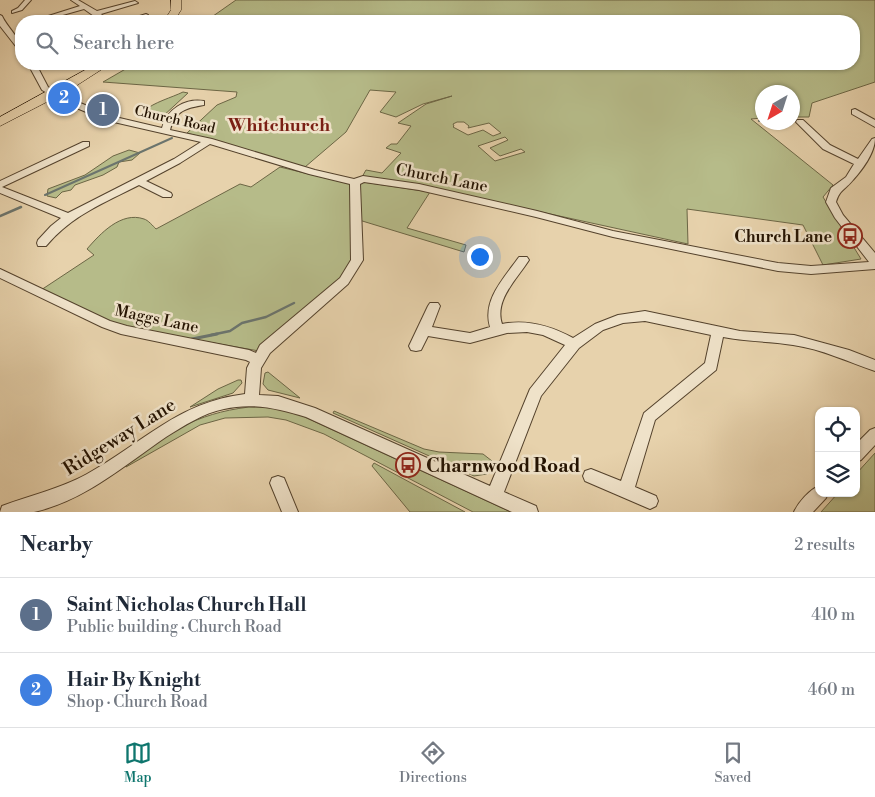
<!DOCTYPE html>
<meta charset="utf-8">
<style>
body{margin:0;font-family:"Libre Bodoni",serif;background:#f6f6f7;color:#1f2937}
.controls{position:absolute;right:15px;bottom:15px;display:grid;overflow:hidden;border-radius:10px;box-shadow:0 1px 4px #0004}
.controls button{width:45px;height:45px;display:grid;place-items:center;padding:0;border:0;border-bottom:1px solid #e0e1e3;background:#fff;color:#1f2937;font:25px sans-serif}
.compass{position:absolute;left:755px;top:85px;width:45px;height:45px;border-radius:50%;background:#fff;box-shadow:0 1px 4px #0004;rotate:219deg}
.you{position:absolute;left:479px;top:256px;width:18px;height:18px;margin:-12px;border:4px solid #fff;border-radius:50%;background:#1a73e8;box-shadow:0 0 0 8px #1a73e833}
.badge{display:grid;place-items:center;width:32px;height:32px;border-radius:50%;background:#0f766e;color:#fff;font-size:16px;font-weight:700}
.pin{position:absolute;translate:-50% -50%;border:2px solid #fff;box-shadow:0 1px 5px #0006}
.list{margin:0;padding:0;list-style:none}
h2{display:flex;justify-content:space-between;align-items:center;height:65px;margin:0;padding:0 20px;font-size:21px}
h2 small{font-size:16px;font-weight:400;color:#747a83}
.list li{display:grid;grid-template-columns:32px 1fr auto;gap:15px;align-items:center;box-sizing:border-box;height:75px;padding:0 20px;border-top:1px solid #e0e1e3}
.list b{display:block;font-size:19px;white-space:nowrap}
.list p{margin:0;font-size:16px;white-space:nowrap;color:#747a83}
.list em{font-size:16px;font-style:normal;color:#747a83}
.icon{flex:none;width:28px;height:28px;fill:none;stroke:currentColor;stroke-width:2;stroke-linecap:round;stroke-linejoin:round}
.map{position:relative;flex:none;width:875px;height:512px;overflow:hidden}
.search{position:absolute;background:#fff;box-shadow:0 1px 4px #0004;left:15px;right:15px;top:15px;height:55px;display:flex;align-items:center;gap:12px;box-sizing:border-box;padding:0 18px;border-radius:20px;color:#747a83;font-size:19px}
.sheet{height:215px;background:#fff}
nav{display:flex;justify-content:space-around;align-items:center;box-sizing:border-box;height:70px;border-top:1px solid #e0e1e3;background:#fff;font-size:14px;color:#747a83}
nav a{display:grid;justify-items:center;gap:2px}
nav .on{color:#0f766e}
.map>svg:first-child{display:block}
.green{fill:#b6bb89;stroke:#6c6645;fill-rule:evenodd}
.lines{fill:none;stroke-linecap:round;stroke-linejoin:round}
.stream-far2{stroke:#6b746d;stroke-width:2}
.stream-far1{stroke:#6b746d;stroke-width:2.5}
.stream{stroke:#6b746d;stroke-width:3}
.minor-casing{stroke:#54422c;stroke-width:2}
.highway-casing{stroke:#231201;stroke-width:1}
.minor{fill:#efe2c9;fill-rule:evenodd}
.highway{fill:#e7d2ac;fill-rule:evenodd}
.labels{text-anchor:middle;stroke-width:5;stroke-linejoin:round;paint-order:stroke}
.far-street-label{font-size:14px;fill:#231201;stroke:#efe2c9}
.street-label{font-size:16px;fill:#231201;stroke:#efe2c9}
.poi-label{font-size:16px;font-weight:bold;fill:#231201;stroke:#efe2c9;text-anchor:end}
.far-district-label{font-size:18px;font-weight:bold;fill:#7a1f14;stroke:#efe2c9}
.near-street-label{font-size:19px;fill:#231201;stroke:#efe2c9}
.near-poi-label{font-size:19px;font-weight:bold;fill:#231201;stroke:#efe2c9;text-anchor:start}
</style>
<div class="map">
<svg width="875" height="512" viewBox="0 0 875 512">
<rect width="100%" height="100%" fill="#e7d2ac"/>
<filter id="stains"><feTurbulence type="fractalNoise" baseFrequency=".004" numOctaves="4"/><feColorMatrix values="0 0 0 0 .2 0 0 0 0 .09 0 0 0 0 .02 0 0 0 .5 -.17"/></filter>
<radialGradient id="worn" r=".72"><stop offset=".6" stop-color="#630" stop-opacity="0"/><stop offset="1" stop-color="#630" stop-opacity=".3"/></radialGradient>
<path class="green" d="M236,0h639v82l-63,21 -3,14h-16l-1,-25h-30v26l-11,1 82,66 -10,12 38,62 -38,6 -20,-40 -116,-16 1,35 -216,-47 -110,-20 4,-7 16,3 19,-20 -15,-5 5,-4h6l14,-18 -13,-3 28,-19 26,-8 -29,8 -27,13 -16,-5 16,-20 -26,-2 -24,42 -41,35 -118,-34 30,-28 19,-8 1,-5 -134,-10 26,-15 39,1 6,-4h680v-43h-648zM457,122h7l5,4 -1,2 21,-5 12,10 -8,3 -10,-6 -15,5 -15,-8 1,-1 -1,-2zM505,137l3,3 -18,8 10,8 21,-7 4,3 -30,9 -17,-15z
M183,92l5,1 -27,25 -14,-5 -1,-3c6,-7 27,-13 37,-18z
M129,150l11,3 -8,7 -13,2 -2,5 -14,8 -28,10 -4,5 -9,2 -6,6 -9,-2 1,-7 37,-14 28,-19z
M280,167l70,17 4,66 -4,18 -18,20 -29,21 -44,42 -141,-25 -77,-36 53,-35 -7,-6c13,-15 34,-38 57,-30 4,1 9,7 12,10l84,-45 11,3z
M363,182l67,10 -23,36 59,17 -2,7 -105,-32 -2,-35z
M268,372l32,26 -32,-8 -5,-6 2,-11z
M238,380h3l1,3 -9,10 -43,14 28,-18z
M249,407h22l23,5 217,100h-38l-149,-78 -38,-14 -18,-3 -43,1 -25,7 -74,42 -1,-4c45,-30 68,-49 124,-56z
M334,411l90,38 15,3 44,2 9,7 2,4 -7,9 -13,2 -141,-63z
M875,453v59h-54l17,-19h18v-19z
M374,463l91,49h-55l-38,-46z"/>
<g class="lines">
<path class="stream-far2" d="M792,120h2
M759,121l3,-1
M45,195l127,-57"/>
<path class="stream-far1" d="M0,216l21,-9
M211,335l19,-4 12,-8 24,-6 28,-14"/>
<path class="stream" d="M192,339l25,-5"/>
<defs>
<path id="minor" d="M25,0h6l-9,10 -10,3v-2l6,-3z
M71,0h7l19,11 38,-10 3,2 -37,11 7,7h-7l-17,-12 -39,11 -3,-2 38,-12z
M146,14l2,1v2l-14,4h-10z
M0,15l2,1c5,11 19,23 19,33h-3l-18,-23z
M28,64h8l12,23 11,7 -4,2 23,6 33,14 51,12c5,-19 23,-30 42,-27v4c-17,3 -29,5 -34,25l42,9 103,31 39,9 9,-3 56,8 118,27 76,20 165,32 33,3 58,-4 -34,-44 -9,-16 5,-14 15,-11 8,-13 -31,-15 -27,-27 1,-2h6l27,25 28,14 14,-20 3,-1c0,15 -13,32 -22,42 -8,10 -13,9 -17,22l7,13 32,38v16l-64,5 -33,-3 -165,-34 -77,-20 -117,-27 -55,-8 -4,2 3,76 -15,24 -78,69 -9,15 -2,27 19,1 37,12 175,78 40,-97 35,-44 -22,-10 -16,-3 -20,1 -37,10 -42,-7 -7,14 -5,1 -5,-1 -2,-4 19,-40 2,-3h8l2,3 -8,21 38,6 20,-6c-8,-27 14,-49 29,-70h8l2,3c-12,19 -35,40 -27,64 25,-5 49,2 71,14l22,-14 23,-9 27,-4 95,20 54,4 55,15 26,10v11c-27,-9 -53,-22 -82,-26 -23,-4 -46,-3 -70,-8l-7,33 -61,50 -20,67 21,9 2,5 -2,5 -6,3 -65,-28 -2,-5 2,-5 6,-2 30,12 23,-68 61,-50 6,-28 -66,-14 -22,2 -20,7 -24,18 -38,48 -37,96 32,14 2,6h-26l-206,-95c-27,-8 -53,-15 -82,-8 -21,4 -40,17 -58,28 -41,28 -82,64 -132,75 -10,0 -23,0 -34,0l2,-6c29,-11 58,-17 85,-32 56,-31 91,-72 158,-80l2,-26 3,-6 -4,-2 -125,-26 -19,-7 -102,-49v-9l110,52 17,5 122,24 7,3 4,-8 80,-67 11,-18 -1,-76 -41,-10 -99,-30 -30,19 -34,18 25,12 1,2 -1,2h-8l-24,-12c-35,18 -67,30 -93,61h-8l-1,-3 1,-3 13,-14 10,-8 -61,-25v-12l83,-39h6v4l-87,41 66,26 106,-54 27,-17 -96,-22 -33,-14 -27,-7v-4l7,1 -10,-6z
M855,109l20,11v7l-23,-13v-4z
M875,428v17l-14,15 -5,2v-18l14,-14z
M278,476l6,2 14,34h-16l-12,-29 2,-5z
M819,486v7h9l-2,5 -13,14h-19c4,-9 15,-22 25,-26z"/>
<path id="highway" d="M171,0h10v10l-7,11h-10l7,-11z
M96,64h14l-42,27 -68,35v-9z"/>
</defs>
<use href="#minor" class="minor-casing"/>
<use href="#highway" class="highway-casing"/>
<use href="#minor" class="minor"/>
<use href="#highway" class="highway"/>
</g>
<defs>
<symbol id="bus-ring" viewBox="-11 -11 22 22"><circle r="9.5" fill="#efe2c9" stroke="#8f2418" stroke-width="1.5"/><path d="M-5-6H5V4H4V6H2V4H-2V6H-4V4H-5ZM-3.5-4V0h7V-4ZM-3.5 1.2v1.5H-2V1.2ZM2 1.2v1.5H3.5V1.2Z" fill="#8f2418"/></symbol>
</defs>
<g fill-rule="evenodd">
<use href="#bus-ring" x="836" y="222" width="28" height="28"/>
<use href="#bus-ring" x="394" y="451" width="28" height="28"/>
</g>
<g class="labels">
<g class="far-street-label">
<text transform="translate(175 119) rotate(13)" y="5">Church Road</text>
</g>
<g class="street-label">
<text transform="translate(442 177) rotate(11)" y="6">Church Lane</text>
<text transform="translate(157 318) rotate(12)" y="6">Maggs Lane</text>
</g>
<g class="poi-label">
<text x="832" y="242">Church Lane</text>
</g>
<g class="far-district-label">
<text x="279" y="131">Whitchurch</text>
</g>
<g class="near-street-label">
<text transform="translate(119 436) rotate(-32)" y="7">Ridgeway Lane</text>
</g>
<g class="near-poi-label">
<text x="426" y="472">Charnwood Road</text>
</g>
</g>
<rect width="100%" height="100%" filter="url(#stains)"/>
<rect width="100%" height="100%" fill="url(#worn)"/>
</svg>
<div class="controls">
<button><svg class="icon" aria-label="locate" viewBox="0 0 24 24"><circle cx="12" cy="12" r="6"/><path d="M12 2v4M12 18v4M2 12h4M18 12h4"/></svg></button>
<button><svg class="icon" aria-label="layers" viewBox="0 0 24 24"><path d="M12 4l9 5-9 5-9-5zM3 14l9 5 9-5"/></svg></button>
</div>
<svg class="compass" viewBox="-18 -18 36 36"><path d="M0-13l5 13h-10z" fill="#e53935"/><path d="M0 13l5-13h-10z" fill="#747a83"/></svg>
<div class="you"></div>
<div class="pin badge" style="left:103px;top:110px;background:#5c6f8a">1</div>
<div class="pin badge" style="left:64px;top:98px;background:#3f7fe0">2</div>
<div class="search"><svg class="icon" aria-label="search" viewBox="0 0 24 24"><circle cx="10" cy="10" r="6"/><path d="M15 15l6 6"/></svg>Search here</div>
</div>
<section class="sheet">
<h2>Nearby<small>2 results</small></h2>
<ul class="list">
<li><span class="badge" style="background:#5c6f8a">1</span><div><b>Saint Nicholas Church Hall</b><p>Public building · Church Road</p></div><em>410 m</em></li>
<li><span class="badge" style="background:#3f7fe0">2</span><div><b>Hair By Knight</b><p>Shop · Church Road</p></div><em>460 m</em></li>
</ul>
</section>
<nav>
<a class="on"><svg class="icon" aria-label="map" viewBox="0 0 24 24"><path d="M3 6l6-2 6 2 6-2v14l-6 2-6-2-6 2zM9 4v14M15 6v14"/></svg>Map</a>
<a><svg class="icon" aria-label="directions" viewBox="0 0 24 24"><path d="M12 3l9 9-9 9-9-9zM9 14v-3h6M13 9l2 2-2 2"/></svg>Directions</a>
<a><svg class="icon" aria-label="saved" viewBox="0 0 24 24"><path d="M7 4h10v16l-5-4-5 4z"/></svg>Saved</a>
</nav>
